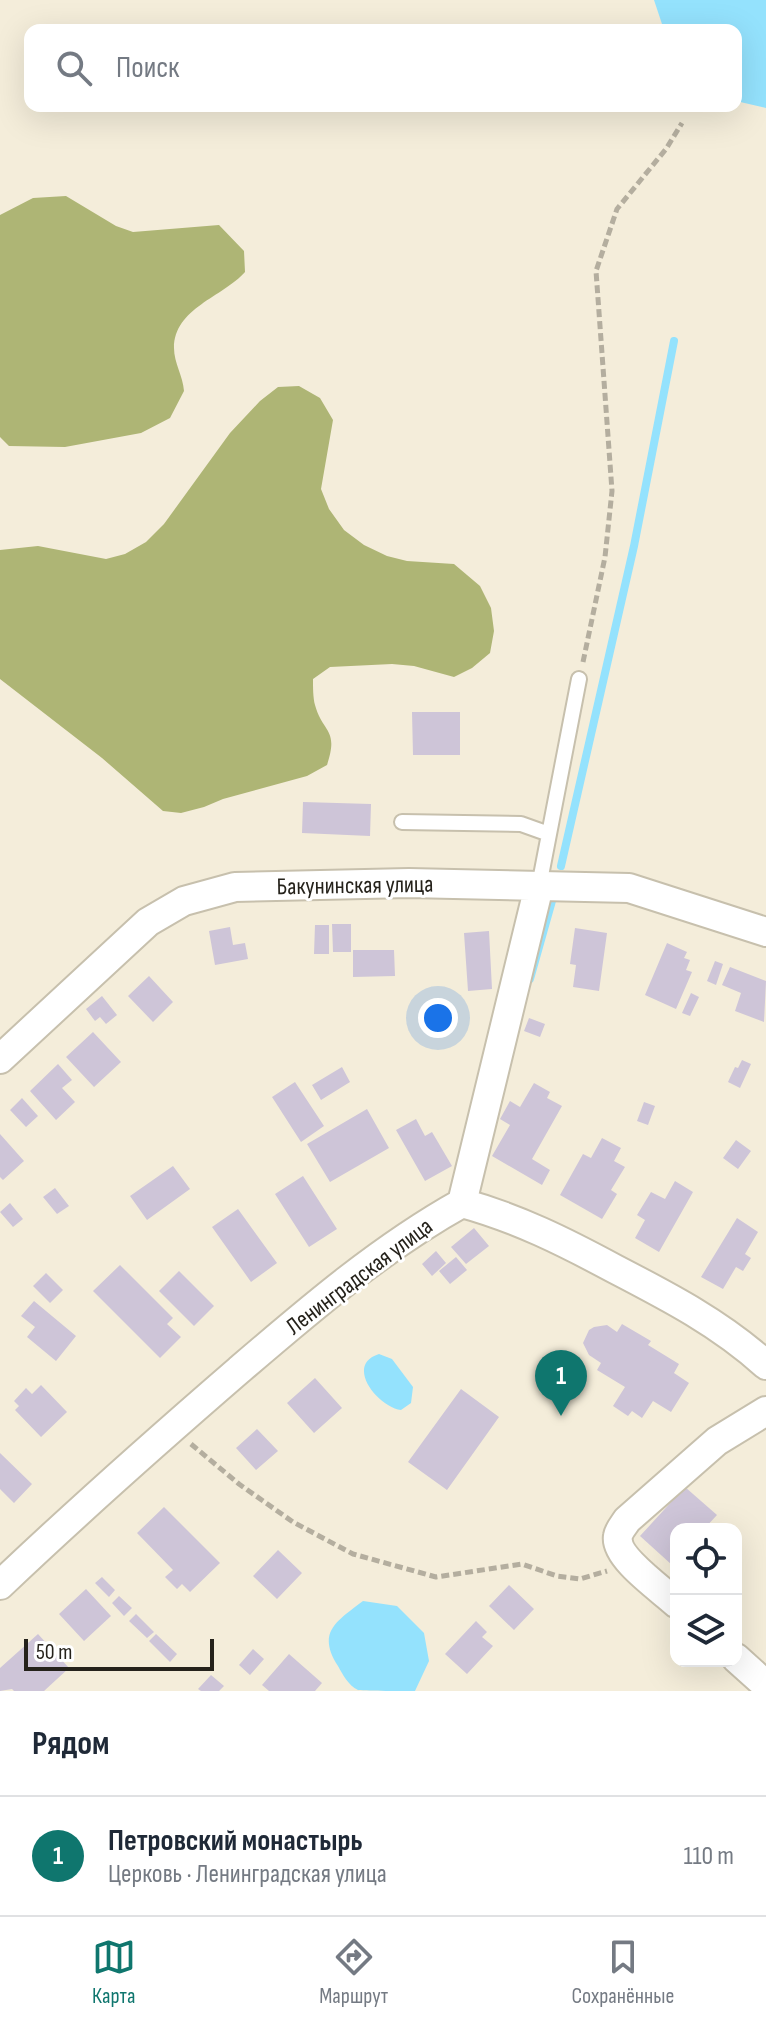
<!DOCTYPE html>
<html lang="ru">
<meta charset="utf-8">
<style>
body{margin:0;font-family:"Sofia Sans Condensed",sans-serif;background:#f2f2f3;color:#1f2937}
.controls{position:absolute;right:24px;bottom:24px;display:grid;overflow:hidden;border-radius:16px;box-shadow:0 8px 32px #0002}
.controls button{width:72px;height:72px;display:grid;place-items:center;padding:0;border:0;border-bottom:2px solid #e0e1e3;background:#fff;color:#1f2937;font:40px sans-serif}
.scale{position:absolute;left:24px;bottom:20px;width:190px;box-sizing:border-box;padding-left:8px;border:4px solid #25221b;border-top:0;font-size:22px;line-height:28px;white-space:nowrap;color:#25221b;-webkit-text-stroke:6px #fff;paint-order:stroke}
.you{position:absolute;left:438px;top:1018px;width:28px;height:28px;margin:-20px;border:6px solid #fff;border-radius:50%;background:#1a73e8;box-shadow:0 0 0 12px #1a73e833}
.badge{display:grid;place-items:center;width:52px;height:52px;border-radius:50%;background:#0f766e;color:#fff;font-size:26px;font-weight:700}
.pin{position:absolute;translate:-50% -66px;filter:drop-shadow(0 2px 4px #0008)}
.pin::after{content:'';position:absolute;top:42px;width:28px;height:24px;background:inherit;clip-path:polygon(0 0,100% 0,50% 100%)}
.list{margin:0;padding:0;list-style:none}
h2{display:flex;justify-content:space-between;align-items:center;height:104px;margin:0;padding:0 32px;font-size:34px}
h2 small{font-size:26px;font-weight:400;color:#747a83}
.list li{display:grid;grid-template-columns:52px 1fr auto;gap:24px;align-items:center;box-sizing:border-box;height:120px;padding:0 32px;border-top:2px solid #e0e1e3}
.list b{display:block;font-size:30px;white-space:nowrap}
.list p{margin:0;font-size:26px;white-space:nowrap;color:#747a83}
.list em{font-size:26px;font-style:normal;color:#747a83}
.icon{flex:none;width:44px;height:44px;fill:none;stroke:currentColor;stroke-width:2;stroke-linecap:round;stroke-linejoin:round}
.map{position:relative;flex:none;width:766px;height:1691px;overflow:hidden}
.search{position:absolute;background:#fff;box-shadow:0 8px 32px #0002;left:24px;right:24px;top:24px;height:88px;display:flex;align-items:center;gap:20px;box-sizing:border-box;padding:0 28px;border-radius:16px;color:#747a83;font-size:30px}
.sheet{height:224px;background:#fff}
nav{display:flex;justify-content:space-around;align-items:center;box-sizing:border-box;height:112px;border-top:2px solid #e0e1e3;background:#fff;font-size:22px;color:#747a83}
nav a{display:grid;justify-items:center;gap:4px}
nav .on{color:#0f766e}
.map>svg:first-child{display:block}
.forest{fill:#aeb575}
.water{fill:#94e2fd}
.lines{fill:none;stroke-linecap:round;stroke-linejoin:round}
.stream{stroke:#94e2fd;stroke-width:8}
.building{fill:#cec5d8}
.lane-casing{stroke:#c7c0ad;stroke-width:18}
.street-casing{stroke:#c7c0ad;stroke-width:32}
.path{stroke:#b4ae9f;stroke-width:5;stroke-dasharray:8 4;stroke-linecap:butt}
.lane{stroke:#fff;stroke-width:14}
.street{stroke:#fff;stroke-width:28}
.labels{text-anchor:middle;stroke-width:6;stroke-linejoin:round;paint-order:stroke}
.street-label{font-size:24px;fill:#25221b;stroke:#fff}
</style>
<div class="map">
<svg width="766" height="1691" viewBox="0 0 766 1691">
<rect width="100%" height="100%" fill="#f4edda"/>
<path class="forest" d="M66,196l50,30 17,6 86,-7 25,26 1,21c-22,25 -71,36 -71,76 0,15 9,28 10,43l-14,27 -29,15 -76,14 -56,-1 -9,-9v-222l33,-17z
M299,386l21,12 13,22 -12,69 8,20 15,21 20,15 23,11 20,5 47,3 26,22 11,22 3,23 -4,22 -18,15 -18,9 -40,-11 -22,-2 -62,3 -17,12c0,8 0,19 2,26 8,29 24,23 12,60l-20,11 -84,23 -19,8 -23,6 -18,-2 -61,-53 -102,-79v-129l38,-4 68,13 19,-5 21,-12 18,-18 66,-91 30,-32 18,-14z"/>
<path class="water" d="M654,0h112v108l-30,-7v-71h-72z
M379,1354l13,5 21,28 -2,16 -10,7c-23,-3 -57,-45 -22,-56z
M363,1601l34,5 27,27 5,28 -14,30c-13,0 -46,0 -57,-1 -10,-5 -15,-15 -20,-24 -22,-34 -1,-45 25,-65z"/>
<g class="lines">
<path class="stream" d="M561,866l73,-320 40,-205
M530,979l22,-78"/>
</g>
<path class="building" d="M412,712h48v43h-47z
M303,802l68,2 -1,32 -68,-3z
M332,924h19v28h-18z
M315,925h14v29h-15z
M230,927l3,18 12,-2 3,16 -33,6 -6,-34z
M575,928l32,5 -8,58 -26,-4 3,-22 -6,-1z
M489,931l3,58 -24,2 -4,-58z
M667,943l20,9 -3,6 6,2 -4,10 6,2 -16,37 -31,-14z
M353,950h41l1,26 -42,1z
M715,961l8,3 -7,21 -9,-4z
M730,967l36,14 -2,41 -29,-11 6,-18 -19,-8z
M149,976l24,26 -20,20 -25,-26z
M691,993l8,4 -9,19 -8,-3z
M102,996l15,19 -11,9 -6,-7 -5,4 -9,-12z
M529,1018l16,6 -5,13 -16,-6z
M93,1032l28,30 -27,25 -28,-30z
M742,1060l9,4 -11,24 -12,-6 7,-15 3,1z
M58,1064l14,16 -10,8 13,14 -19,18 -26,-29z
M342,1067l8,15 -29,18 -9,-15z
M295,1082l29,44 -23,16 -29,-45z
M534,1083l16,9 -3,6 15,8 -30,53 18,11 -8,15 -50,-29 18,-31 -10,-6 10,-18 10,6z
M22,1098l16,18 -12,11 -16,-17z
M644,1102l11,4 -7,19 -11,-4z
M367,1109l22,39 -59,34 -23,-38z
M416,1119l9,17 7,-4 20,34 -27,15 -29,-51z
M0,1134l24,27 -21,19 -3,-3z
M602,1138l19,10 -7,13 11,6 -14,23 6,4 -15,25 -42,-24 23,-41 8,4z
M736,1140l15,11 -13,18 -15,-11z
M173,1166l17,23 -43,31 -17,-24z
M303,1176l34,53 -28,18 -34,-53z
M675,1181l18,11 -34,60 -24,-14 10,-18 -8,-5 14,-23 14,7z
M55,1188l14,18 -12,8 -14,-17z
M10,1203l13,16 -10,8 -13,-15z
M238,1209l39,54 -26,19 -39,-55z
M737,1218l21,14 -13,22 6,4 -8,13 -7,-4 -13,22 -22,-12z
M474,1228l15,18 -23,18 -15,-17z
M436,1251l10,12 -14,13 -10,-12z
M456,1257l11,13 -17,14 -11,-13z
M120,1265l53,53 -6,6 14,13 -21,21 -67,-67z
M179,1271l35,35 -20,20 -35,-35z
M46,1273l17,17 -13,13 -17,-17z
M34,1301l42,35 -20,25 -29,-24 8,-10 -14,-11z
M622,1324l29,17 -3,4 31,19 -5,9 15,10 -18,29 -18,-11 -11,17 -10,-7 -4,5 -15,-10 12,-19 -28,-17 4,-7 -12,-8 -6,-12 6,-13 5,-3 13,-2 10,7z
M315,1378l27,30 -28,25 -27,-30z
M41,1385l26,27 -26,25 -26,-27 4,-4 -5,-5 12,-13 6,6z
M461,1389l38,28 -52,73 -39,-28z
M257,1429l21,22 -22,19 -20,-22z
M0,1453l32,31 -18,19 -14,-14z
M685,1487l32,28 -13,14h-28v31l-4,5 -32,-29z
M164,1507l56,56 -30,29 -8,-8 -5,5 -12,-12 8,-7 -36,-37z
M278,1550l24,23 -25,26 -24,-23z
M102,1577l13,13 -6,7 -14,-14z
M509,1585l25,24 -20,21 -25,-24z
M86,1589l25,27 -27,25 -25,-27z
M119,1596l13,12 -8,8 -12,-13z
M136,1614l18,18 -7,6 -18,-17z
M476,1621l11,11 -5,5 11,9 -26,28 -22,-20z
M38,1634l31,34 -25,23h-30l-2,-2 -12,2v-23z
M156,1634l21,20 -7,8 -21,-21z
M253,1649l11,10 -14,16 -11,-10z
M289,1654l33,29 -7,8h-46l-7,-6z
M211,1675l13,11 -5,5h-18l-3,-2z"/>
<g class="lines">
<defs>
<path id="lane" d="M402,822l119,2 28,10
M539,886l40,-207"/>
<path id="street" d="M0,1059l148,-137 36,-21 51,-14 174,-4 220,5 137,44
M462,1203l77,-317
M0,1585c78,-74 158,-145 239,-215 70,-60 142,-122 223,-167 55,15 103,39 153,66 54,28 106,55 151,96
M676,1603c-15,-14 -62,-46 -58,-67 1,-6 6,-11 9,-16l90,-79 49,-30
M736,1658l30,27"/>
</defs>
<use href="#lane" class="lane-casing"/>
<use href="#street" class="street-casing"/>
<path class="path" d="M583,662l22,-105 7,-66 -16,-220 21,-62 49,-60 16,-26
M191,1444l48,40 54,38 60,32 83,23 86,-13 35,12 23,3 27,-8"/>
<use href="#lane" class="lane"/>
<use href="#street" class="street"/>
</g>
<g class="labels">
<g class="street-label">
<text transform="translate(355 885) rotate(-1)" y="8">Бакунинская улица</text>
<text transform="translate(359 1276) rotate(-37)" y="8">Ленинградская улица</text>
</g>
</g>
</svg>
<div class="controls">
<button><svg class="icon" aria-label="locate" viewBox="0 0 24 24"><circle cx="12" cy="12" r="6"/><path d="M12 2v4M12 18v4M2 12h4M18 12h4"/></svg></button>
<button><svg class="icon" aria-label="layers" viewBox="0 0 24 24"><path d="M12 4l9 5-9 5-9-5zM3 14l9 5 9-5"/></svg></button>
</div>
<div class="scale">50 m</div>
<div class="you"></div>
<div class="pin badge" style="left:561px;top:1416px">1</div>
<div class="search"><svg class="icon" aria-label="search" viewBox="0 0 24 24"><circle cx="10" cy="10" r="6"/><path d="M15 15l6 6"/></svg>Поиск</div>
</div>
<section class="sheet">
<h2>Рядом<small></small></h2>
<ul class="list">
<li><span class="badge">1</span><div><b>Петровский монастырь</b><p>Церковь · Ленинградская улица</p></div><em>110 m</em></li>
</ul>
</section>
<nav>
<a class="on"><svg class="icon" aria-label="map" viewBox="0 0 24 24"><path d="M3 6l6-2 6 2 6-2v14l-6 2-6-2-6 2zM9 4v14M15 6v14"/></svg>Карта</a>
<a><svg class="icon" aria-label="directions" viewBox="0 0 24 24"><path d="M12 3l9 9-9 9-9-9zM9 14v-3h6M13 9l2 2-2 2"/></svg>Маршрут</a>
<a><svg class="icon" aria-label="saved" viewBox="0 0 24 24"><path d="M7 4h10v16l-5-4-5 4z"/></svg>Сохранённые</a>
</nav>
